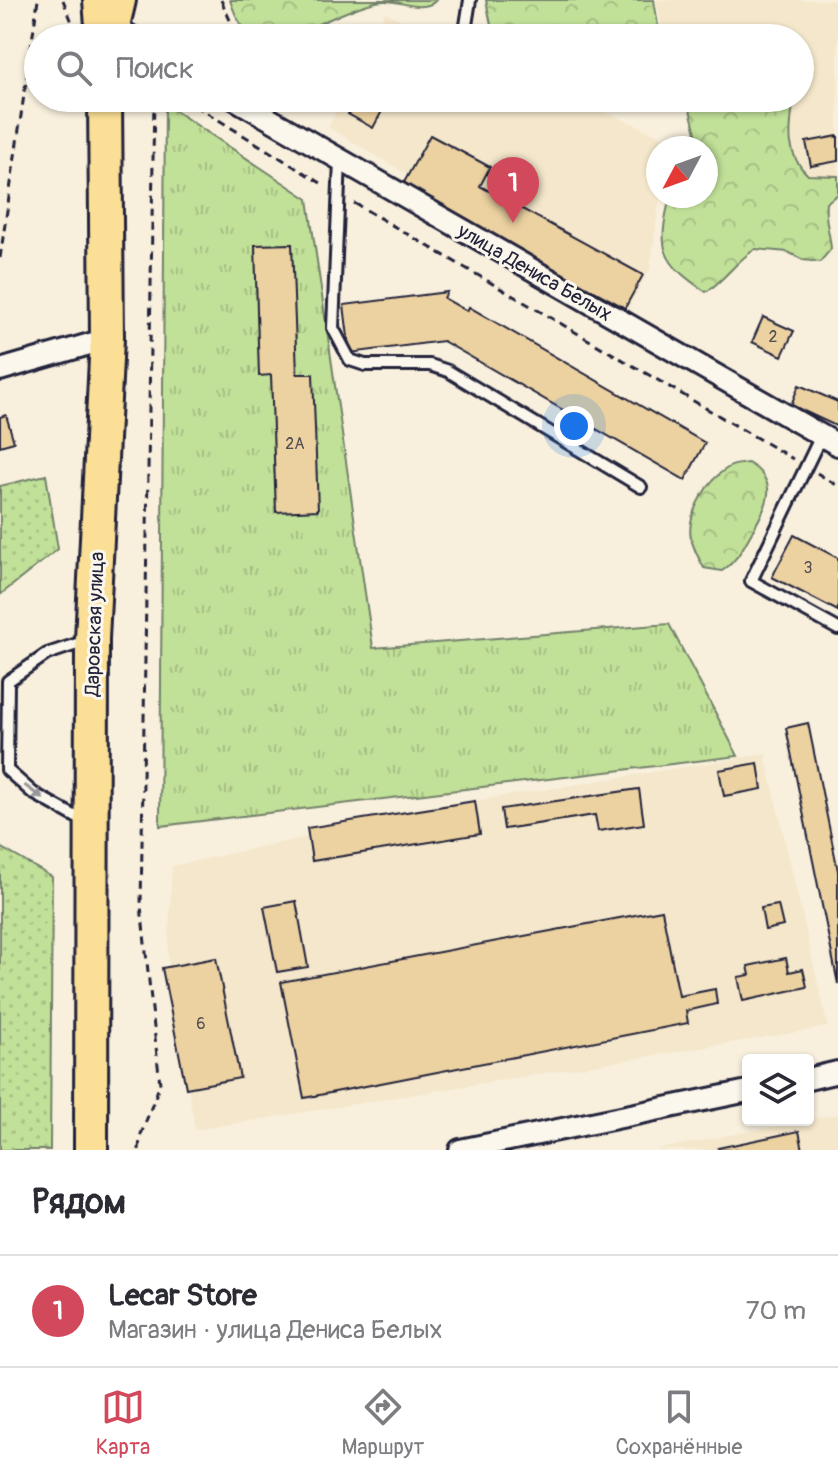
<!DOCTYPE html>
<html lang="ru">
<meta charset="utf-8">
<style>
body{margin:0;font-family:Pangolin,sans-serif;background:#f7f7f7;color:#2b2b33}
.controls{position:absolute;right:24px;bottom:24px;display:grid;overflow:hidden;border-radius:8px;box-shadow:0 2px 6px #0004}
.controls button{width:72px;height:72px;display:grid;place-items:center;padding:0;border:0;border-bottom:2px solid #e1e1e2;background:#fff;color:#2b2b33;font:40px sans-serif}
.compass{position:absolute;left:646px;top:136px;width:72px;height:72px;border-radius:50%;background:#fff;box-shadow:0 2px 6px #0004;rotate:229deg}
.you{position:absolute;left:574px;top:426px;width:28px;height:28px;margin:-20px;border:6px solid #fff;border-radius:50%;background:#1a73e8;box-shadow:0 0 0 12px #1a73e833}
.badge{display:grid;place-items:center;width:52px;height:52px;border-radius:50%;background:#d1495b;color:#fff;font-size:26px;font-weight:700}
.pin{position:absolute;translate:-50% -66px;filter:drop-shadow(0 2px 4px #0008)}
.pin::after{content:'';position:absolute;top:42px;width:28px;height:24px;background:inherit;clip-path:polygon(0 0,100% 0,50% 100%)}
.list{margin:0;padding:0;list-style:none}
h2{display:flex;justify-content:space-between;align-items:center;height:104px;margin:0;padding:0 32px;font-size:34px}
h2 small{font-size:26px;font-weight:400;color:#7c7c81}
.list li{display:grid;grid-template-columns:52px 1fr auto;gap:24px;align-items:center;box-sizing:border-box;height:112px;padding:0 32px;border-top:2px solid #e1e1e2}
.list b{display:block;font-size:30px;white-space:nowrap}
.list p{margin:0;font-size:26px;white-space:nowrap;color:#7c7c81}
.list em{font-size:26px;font-style:normal;color:#7c7c81}
.icon{flex:none;width:44px;height:44px;fill:none;stroke:currentColor;stroke-width:2;stroke-linecap:round;stroke-linejoin:round}
.map{position:relative;flex:none;width:838px;height:1150px;overflow:hidden}
.search{position:absolute;background:#fff;box-shadow:0 2px 6px #0004;left:24px;right:24px;top:24px;height:88px;display:flex;align-items:center;gap:20px;box-sizing:border-box;padding:0 28px;border-radius:44px;color:#7c7c81;font-size:30px}
.sheet{height:216px;background:#fff}
nav{display:flex;justify-content:space-around;align-items:center;box-sizing:border-box;height:112px;border-top:2px solid #e1e1e2;background:#fff;font-size:22px;color:#7c7c81}
nav a{display:grid;justify-items:center;gap:4px}
nav .on{color:#d1495b}
.map>svg:first-child{display:block}
.built{fill:#f4e7cb}
.grass{fill:url(#grass-tufts);stroke:#72816a;stroke-width:2}
.forest{fill:url(#forest-crowns);stroke:#72816a;stroke-width:2}
.park{fill:url(#park-dots);stroke:#72816a;stroke-width:2}
.building{fill:#ecd2a1;stroke:#22223b;stroke-width:2}
.lines{fill:none;stroke-linecap:round;stroke-linejoin:round}
.service-casing{stroke:#22223b;stroke-width:16}
.minor-casing{stroke:#22223b;stroke-width:26}
.primary-casing{stroke:#22223b;stroke-width:36}
.trunk-casing{stroke:#22223b;stroke-width:38}
.path{stroke:#22223b;stroke-width:3;stroke-dasharray:8 6;stroke-linecap:butt}
.service{stroke:#fbf7ec;stroke-width:10}
.minor{stroke:#fbf7ec;stroke-width:20}
.primary{stroke:#fbdf96;stroke-width:30}
.trunk{stroke:#fbdf96;stroke-width:32}
.oneway{fill:#99979c}
.labels{text-anchor:middle;stroke-width:6;stroke-linejoin:round;paint-order:stroke}
.number-label{font-size:16px;fill:#544e54}
.street-label{font-size:20px;fill:#22223b;stroke:#fbf7ec}
</style>
<div class="map">
<svg width="838" height="1150" viewBox="0 0 838 1150">
<defs>
<pattern id="grass-tufts" width="24" height="20" patternUnits="userSpaceOnUse" patternTransform="scale(2)"><rect width="24" height="20" fill="#c1e098"/><path d="M3 7l-1-3M5 7V3M7 7l1-3M15 17l-1-3M17 17v-4M19 17l1-3" fill="none" stroke="#a6c084"/></pattern>
<pattern id="forest-crowns" width="20" height="18" patternUnits="userSpaceOnUse" patternTransform="scale(2)"><rect width="20" height="18" fill="#c1e098"/><path d="M2 6a3 3 0 1 1 6 0M12 15a3 3 0 1 1 6 0" fill="none" stroke="#a6c084"/></pattern>
<pattern id="park-dots" width="8" height="8" patternUnits="userSpaceOnUse" patternTransform="scale(2)"><rect width="8" height="8" fill="#c1e098"/><path d="M2 2h.1M6 6h.1" fill="none" stroke="#a6c084" stroke-width="1.8" stroke-linecap="round"/></pattern>
</defs>
<rect width="100%" height="100%" fill="#f8f0dd"/>
<filter id="ink" filterUnits="userSpaceOnUse"><feTurbulence type="fractalNoise" baseFrequency=".0125" numOctaves="2"/><feDisplacementMap in="SourceGraphic" scale="16" xChannelSelector="R" yChannelSelector="G"/><feConvolveMatrix kernelMatrix="1 2 1 2 8 2 1 2 1" color-interpolation-filters="sRGB"/></filter>
<g filter="url(#ink)">
<path class="built" d="M656,0h182v185l-43,5 -14,-92h19v-60h-136z
M385,12l53,26h-66z
M343,98h230l95,41 -2,9h-8l2,48 -10,73 -23,41 -223,-122 6,-12 -82,-49z
M765,754l63,273 -633,103 -27,-174 4,-90 303,-65z
M838,1114v36h-183l153,-30z"/>
<path class="grass" d="M165,104l143,95 65,449 296,-24 69,132 -578,70z"/>
<path class="forest" d="M230,0h207c-16,14 -35,0 -53,1 -34,2 -95,45 -125,37 -17,-5 -24,-23 -29,-38z
M486,0h168l6,38h-162l-6,-8z
M687,98h107c-4,29 -10,55 14,77l30,1v18l-12,9c-2,16 4,30 5,46l-11,13 -17,-2 -15,-8 -33,-3c-19,12 -30,31 -49,43 -45,-30 -49,-43 -36,-95l36,-1v-48h-12l2,-15z
M748,463c33,19 19,42 4,69 -9,16 -15,29 -30,39l-18,-3c-5,-9 -11,-20 -13,-30 -5,-24 17,-59 38,-71 5,-3 13,-3 19,-4z"/>
<path class="park" d="M46,475l12,74 -58,46v-109z
M0,847l52,30 -2,273h-50z"/>
<path class="building" d="M356,98h33l-16,30 -25,-14z
M430,135l60,32 -10,19 163,89 -18,33 -223,-122z
M838,136v25l-27,5 -5,-24z
M292,244l5,130h16l5,136 -42,2 -5,-137 -12,1 -4,-131z
M447,292l-3,6 23,13 2,-4 236,136 -20,37 -242,-139 -93,12 -6,-48z
M763,317l31,14 -12,25 -30,-14z
M799,385l39,17v25l-47,-22z
M6,415l8,27 -14,4v-29z
M794,535l44,23v53l-66,-34z
M808,723l30,148v113l-52,-256z
M758,763l4,26 -38,7 -5,-26z
M639,789l5,35 -46,7 -3,-16 -91,14 -3,-20z
M475,801l5,33 -168,27 -5,-33z
M296,901l12,66 -31,5 -13,-65z
M778,905l5,21 -18,4 -4,-22z
M662,910l17,86 36,-7 2,15 -31,7 2,12 -384,75 -23,-116z
M216,958l24,120 -54,10 -24,-120z
M786,958l3,14 14,-3 4,18 -64,14 -5,-24 12,-2 -2,-9z
M799,1131l4,19h-84l-1,-2z"/>
<g class="lines">
<defs>
<path id="service" d="M464,38l6,-38
M450,101l1,-3
M340,160l-7,168 17,32 15,5h65l18,6 193,116
M821,436l-70,145 87,48
M85,822l-52,-29 -26,-23 1,-89 39,-27 39,-13"/>
<path id="minor" d="M112,25l21,13
M233,98l605,347
M0,370l107,-31
M808,1079l30,-7
M460,1150l288,-59"/>
<path id="primary" d="M99,0l3,38"/>
<path id="trunk" d="M110,38l9,-38
M91,1150l1,-511 15,-300 -2,-241"/>
</defs>
<use href="#service" class="service-casing"/>
<use href="#minor" class="minor-casing"/>
<use href="#primary" class="primary-casing"/>
<use href="#trunk" class="trunk-casing"/>
<path class="path" d="M63,0l9,22 1,16
M221,0l17,38
M183,98l141,87
M354,203l439,256
M0,258l38,-258
M817,473l21,13
M139,1150l1,-13 20,-53 -19,-178 13,-808"/>
<use href="#service" class="service"/>
<use href="#minor" class="minor"/>
<use href="#primary" class="primary"/>
<use href="#trunk" class="trunk"/>
</g>
<defs><path id="oneway-solid" d="M-6-.8H1V-3.2L6.5 0L1 3.2V.8H-6Z" transform="scale(2)"/></defs>
<use class="oneway" href="#oneway-solid" transform="translate(34 792) rotate(36)"/>
</g>
<g class="labels">
<g class="number-label">
<text x="773" y="342">2</text>
<text x="295" y="449">2А</text>
<text x="808" y="573">3</text>
<text x="201" y="1029">6</text>
</g>
<g class="street-label">
<text transform="translate(535 272) rotate(30)" y="7">улица Дениса Белых</text>
<text transform="translate(94 624) rotate(-88)" y="7">Даровская улица</text>
</g>
</g>
</svg>
<div class="controls">
<button><svg class="icon" aria-label="layers" viewBox="0 0 24 24"><path d="M12 4l9 5-9 5-9-5zM3 14l9 5 9-5"/></svg></button>
</div>
<svg class="compass" viewBox="-18 -18 36 36"><path d="M0-13l5 13h-10z" fill="#e53935"/><path d="M0 13l5-13h-10z" fill="#7c7c81"/></svg>
<div class="you"></div>
<div class="pin badge" style="left:513px;top:223px">1</div>
<div class="search"><svg class="icon" aria-label="search" viewBox="0 0 24 24"><circle cx="10" cy="10" r="6"/><path d="M15 15l6 6"/></svg>Поиск</div>
</div>
<section class="sheet">
<h2>Рядом<small></small></h2>
<ul class="list">
<li><span class="badge">1</span><div><b>Lecar Store</b><p>Магазин · улица Дениса Белых</p></div><em>70 m</em></li>
</ul>
</section>
<nav>
<a class="on"><svg class="icon" aria-label="map" viewBox="0 0 24 24"><path d="M3 6l6-2 6 2 6-2v14l-6 2-6-2-6 2zM9 4v14M15 6v14"/></svg>Карта</a>
<a><svg class="icon" aria-label="directions" viewBox="0 0 24 24"><path d="M12 3l9 9-9 9-9-9zM9 14v-3h6M13 9l2 2-2 2"/></svg>Маршрут</a>
<a><svg class="icon" aria-label="saved" viewBox="0 0 24 24"><path d="M7 4h10v16l-5-4-5 4z"/></svg>Сохранённые</a>
</nav>
